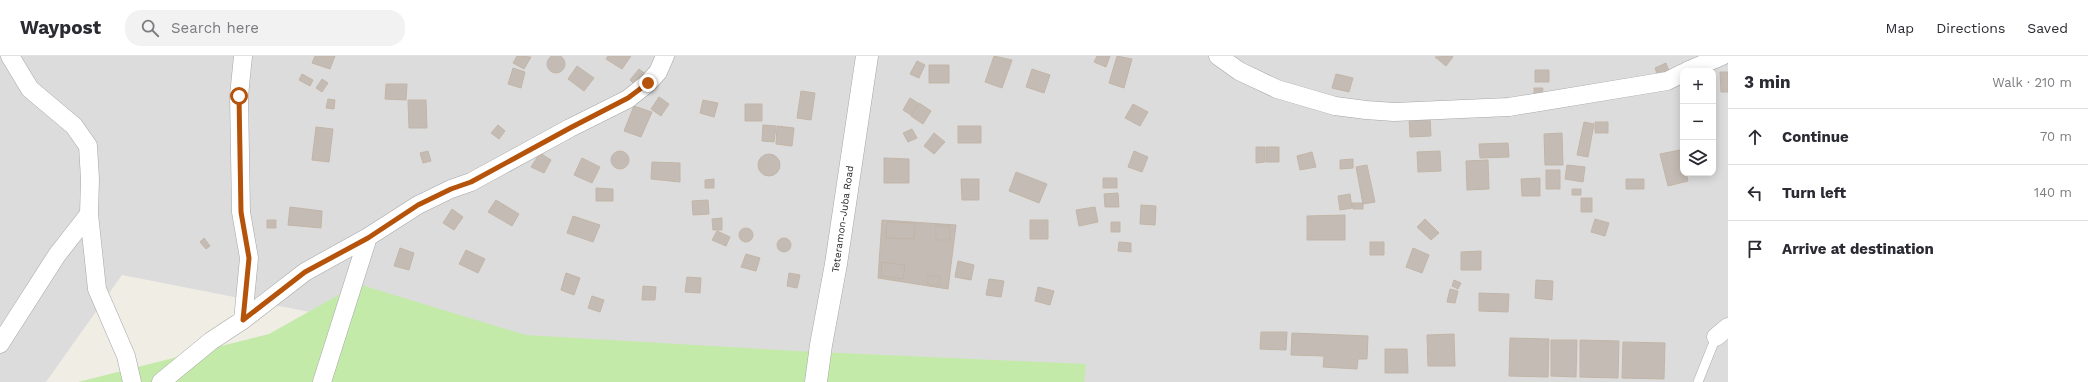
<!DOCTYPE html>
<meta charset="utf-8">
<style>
body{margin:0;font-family:"Work Sans",sans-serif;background:#f2f2f3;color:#2b2b33}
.controls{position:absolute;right:12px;top:12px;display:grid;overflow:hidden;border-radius:8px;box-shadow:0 2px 10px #0003}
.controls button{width:36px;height:36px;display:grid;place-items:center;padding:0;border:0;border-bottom:1px solid #e1e1e2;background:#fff;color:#2b2b33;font:20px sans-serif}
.stop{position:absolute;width:12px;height:12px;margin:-9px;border:3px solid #b45309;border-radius:50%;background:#fff}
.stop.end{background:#b45309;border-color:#fff;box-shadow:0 1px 4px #0008}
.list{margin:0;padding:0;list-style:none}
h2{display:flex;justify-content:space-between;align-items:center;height:52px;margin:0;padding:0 16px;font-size:17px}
h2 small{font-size:13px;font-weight:400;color:#7c7c81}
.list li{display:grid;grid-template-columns:26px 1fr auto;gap:12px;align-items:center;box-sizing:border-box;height:56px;padding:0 16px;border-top:1px solid #e1e1e2}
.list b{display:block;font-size:15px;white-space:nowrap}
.list em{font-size:13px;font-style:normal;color:#7c7c81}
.icon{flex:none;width:22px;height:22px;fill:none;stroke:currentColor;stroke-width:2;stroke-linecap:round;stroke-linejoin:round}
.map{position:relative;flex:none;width:1728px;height:326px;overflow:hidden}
header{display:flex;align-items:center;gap:24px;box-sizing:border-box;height:56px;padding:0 20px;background:#fff;border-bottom:1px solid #e1e1e2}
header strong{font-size:19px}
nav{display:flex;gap:22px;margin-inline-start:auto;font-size:14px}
.search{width:280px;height:36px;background:#f2f2f3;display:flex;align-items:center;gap:10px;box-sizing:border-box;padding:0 14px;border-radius:16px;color:#7c7c81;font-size:15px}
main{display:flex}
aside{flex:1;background:#fff}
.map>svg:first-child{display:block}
.residential{fill:#dddcdc;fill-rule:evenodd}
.grass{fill:#c4eaaa}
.building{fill:#c4bcb4;stroke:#c2b5a7}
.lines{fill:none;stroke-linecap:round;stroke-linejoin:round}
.service-casing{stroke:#a6a6a6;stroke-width:10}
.minor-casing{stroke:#a6a6a6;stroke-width:19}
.tertiary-casing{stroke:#a6a6a6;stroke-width:23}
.service{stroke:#fff;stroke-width:9}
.minor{stroke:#fff;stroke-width:18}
.tertiary{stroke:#fff;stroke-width:22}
.route{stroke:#b45309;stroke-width:5}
.labels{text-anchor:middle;stroke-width:4;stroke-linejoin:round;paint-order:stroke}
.street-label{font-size:10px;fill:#1f1f1f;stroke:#fff}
</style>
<header>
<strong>Waypost</strong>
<div class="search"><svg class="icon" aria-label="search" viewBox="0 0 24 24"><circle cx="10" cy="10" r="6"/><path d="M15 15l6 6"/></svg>Search here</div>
<nav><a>Map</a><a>Directions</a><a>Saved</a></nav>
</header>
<main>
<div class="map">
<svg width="1728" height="326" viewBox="0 0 1728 326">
<rect width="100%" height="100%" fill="#f0ede5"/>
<path class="residential" d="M0,0h1728v326h-1062l-544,-107 -76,107h-46zM1683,15h30v102h-30z"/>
<path class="grass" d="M358,228l168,51 271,16 289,13 -2,18h-1006l191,-48z"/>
<path class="building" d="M547 8a9 9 0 1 1 18 0a9 9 0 1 1-18 0Z
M315,0h20l-5,13 -18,-6z
M517,0l14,1 -7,12 -11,-6z
M608,0h23l-9,13 -16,-10z
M994,0l18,4 -10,28 -17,-6z
M1097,0h13l-4,11 -12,-5z
M1117,0l15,3 -8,29 -15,-5z
M1452,0l1,1 -7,9 -11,-9z
M917,5l8,4 -6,13 -9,-4z
M1666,7l3,8 -11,5 -3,-8z
M929,9h20v18h-20z
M577,10l17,12 -10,13 -16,-12z
M513,12l12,4 -4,16 -13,-4z
M639,13l8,6 -10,12 -7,-7z
M1032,13l18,6 -6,18 -18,-6z
M1535,14h14v12h-14z
M1720,16h8v20h-7z
M302,18l11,6 -3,6 -11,-6z
M1336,18l17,4 -4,14 -17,-4z
M322,23l6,4 -6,9 -6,-4z
M386,28h21l-1,16 -21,-1z
M1534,32h9l-1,7h-8z
M801,35l14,2 -4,27 -14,-2z
M659,41l10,7 -8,12 -10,-7z
M910,42l8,5 -7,12 -8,-5z
M328,43l7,1 -1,9 -8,-1z
M408,44h18l1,28h-18z
M703,44l15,3 -4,14 -14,-4z
M919,47l12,8 -8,13 -12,-8z
M745,48h17v17h-17z
M1133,48l15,8 -8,14 -15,-8z
M634,50l18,6 -11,25 -17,-6z
M1430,61l1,19 -21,1 -1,-19z
M1584,66l10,2 -6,33 -11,-2z
M1595,66h13v11h-13z
M498,69l7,6 -6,8 -8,-6z
M763,69l13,1 -2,16 -12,-1z
M777,70l17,2 -2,18 -16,-2z
M958,70h23v17h-23z
M316,71l17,2 -4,33 -17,-2z
M912,73l5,9 -9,4 -5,-9z
M934,77l11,9 -11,12 -10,-8z
M1562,77l1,32h-18l-1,-31z
M1508,87l1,14 -29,1 -1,-14z
M1256,91h9v15l-9,1z
M1266,91h13v15h-13z
M1680,94l3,23h3l2,8 -20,5 -8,-32z
M611 104a9 9 0 1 1 18 0a9 9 0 1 1-18 0Z
M428,95l3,10 -8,2 -3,-10z
M1134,95l14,6 -6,15 -14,-5z
M1440,95l1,20 -23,1 -1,-20z
M1312,96l4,15 -16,3 -3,-14z
M540,97l11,7 -7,13 -13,-6z
M758 109a11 11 0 1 1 22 0a11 11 0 1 1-22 0Z
M582,102l18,9 -8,16 -18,-8z
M884,102l25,1v24h-25z
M1353,103v9l-13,1v-9z
M1488,104l1,29 -22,1 -1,-29z
M652,106l28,1v19l-29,-3z
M1367,109l8,37 -12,2 -7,-37z
M1567,109l18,2 -2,15 -18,-3z
M1546,114h14v19h-14z
M1016,116l31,12 -8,19 -30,-12z
M1103,122h14v10h-14z
M1540,122v18h-18l-1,-17z
M714,123v9h-9v-8z
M961,123h18v21h-17z
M1626,123h18v10h-18z
M596,132l17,1v12h-17z
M1572,133h9v6h-9z
M1118,137l1,14h-14l-1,-13z
M1350,138l2,14 -12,2 -2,-14z
M1581,142h11v14h-11z
M496,144l23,14 -7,12 -24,-14z
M708,144l1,14 -16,1 -1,-14z
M1352,147h11v6h-10z
M1141,149l15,1 -1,19 -15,-1z
M290,151l32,4 -1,17 -33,-3z
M1095,151l3,15 -19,4 -3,-16z
M452,153l11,8 -9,13 -11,-7z
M1345,159v25h-38v-24z
M573,160l27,9 -7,17 -26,-9z
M722,162v12h-9l-1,-11z
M1425,163l14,14 -8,7 -14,-13z
M1595,163l14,4 -4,13 -14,-4z
M267,164h9v8h-9z
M882,164l74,5 -8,64 -70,-11z
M1030,164h18v19h-18z
M887,166l28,1 -1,16 -28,-1z
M1111,166h9v10h-9z
M936,169l14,1v14h-14z
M739 179a7 7 0 1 1 14 0a7 7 0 1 1-14 0Z
M717,175l13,6 -4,9 -14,-6z
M204,182l6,8 -4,3 -6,-7z
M777 189a7 7 0 1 1 14 0a7 7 0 1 1-14 0Z
M1119,186l12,1v9l-13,-1z
M1370,186h14v13h-14z
M400,192l14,5 -5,17 -15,-4z
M1413,192l16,7 -7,18 -16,-6z
M466,194l19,9 -7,14 -19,-9z
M1481,195v19h-20v-18z
M746,198l14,4 -4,13 -15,-4z
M958,205l16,4 -3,15 -16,-3z
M882,206l23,3 -2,14 -22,-3z
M566,217l14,5 -6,17 -13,-5z
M789,217l11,2 -3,13 -10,-2z
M928,220h12v9h-12z
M687,221l14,1 -1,15 -15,-1z
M989,223l15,2 -3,16 -15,-2z
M1454,224l7,3 -3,6 -6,-3z
M1536,224l17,1 -1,19 -17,-2z
M643,230l13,1 -1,13h-13z
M1038,231l16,4 -4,14 -15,-4z
M1450,233l8,2 -3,12 -8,-1z
M1479,237l30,1 -1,18 -29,-1z
M592,240l12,4 -4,12 -12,-4z
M1261,276h26l-1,18 -26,-1z
M1292,277l76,3 -1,23h-9l-1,10 -34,-2 1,-11 -33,-1z
M1454,278l1,32h-27l-1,-31z
M1510,282l39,1 -1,38 -39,-1z
M1551,284h26l-1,37 -25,-1z
M1580,284l39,1 -1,37 -38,-1z
M1623,286l42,1 -1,36 -42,-1z
M1385,293h22l1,24h-23z"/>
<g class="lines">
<defs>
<path id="service" d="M1698,326l18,-45"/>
<path id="minor" d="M10,0l20,33 44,37 14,20 2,33 -1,35 8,75 29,67 6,26
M1218,0l21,15 38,18 58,17 31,4 28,2 115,-5 158,-26 16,-8
M1687,15l35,-15
M243,264l6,-62 -8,-46 -2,-116 4,-40
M1716,281l12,-10
M0,288l57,-89 32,-41
M161,326l50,-41 32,-21 62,-48 63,-35 50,-32 33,-16 20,-7 99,-54 58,-29 20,-16 10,-11 7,-16
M322,326l46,-145"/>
<path id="tertiary" d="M816,326l5,-37 15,-81 31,-208"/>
</defs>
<use href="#service" class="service-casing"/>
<use href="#minor" class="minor-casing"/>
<use href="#tertiary" class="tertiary-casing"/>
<use href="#service" class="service"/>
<use href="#minor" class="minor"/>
<use href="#tertiary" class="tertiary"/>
</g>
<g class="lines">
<path class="route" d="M239,40l2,116 8,46 -6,62 62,-48 63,-34 50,-33 33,-16 20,-7 99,-54 58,-30 20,-15"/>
</g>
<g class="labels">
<g class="street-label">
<text transform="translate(842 163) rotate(-82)" y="4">Teteramon-Juba Road</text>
</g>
</g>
</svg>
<div class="controls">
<button>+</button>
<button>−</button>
<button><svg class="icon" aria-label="layers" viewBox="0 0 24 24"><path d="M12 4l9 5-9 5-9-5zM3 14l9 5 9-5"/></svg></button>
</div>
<div class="stop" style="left:239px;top:40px"></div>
<div class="stop end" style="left:648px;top:27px"></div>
</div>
<aside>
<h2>3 min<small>Walk · 210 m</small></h2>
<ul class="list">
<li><svg class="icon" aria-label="ahead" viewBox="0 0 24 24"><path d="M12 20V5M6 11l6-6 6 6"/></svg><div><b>Continue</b></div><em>70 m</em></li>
<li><svg class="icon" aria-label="left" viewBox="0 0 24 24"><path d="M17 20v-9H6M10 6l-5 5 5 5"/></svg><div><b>Turn left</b></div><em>140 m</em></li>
<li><svg class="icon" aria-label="arrive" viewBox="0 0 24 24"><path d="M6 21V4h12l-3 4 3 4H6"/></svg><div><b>Arrive at destination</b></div></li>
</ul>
</aside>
</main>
